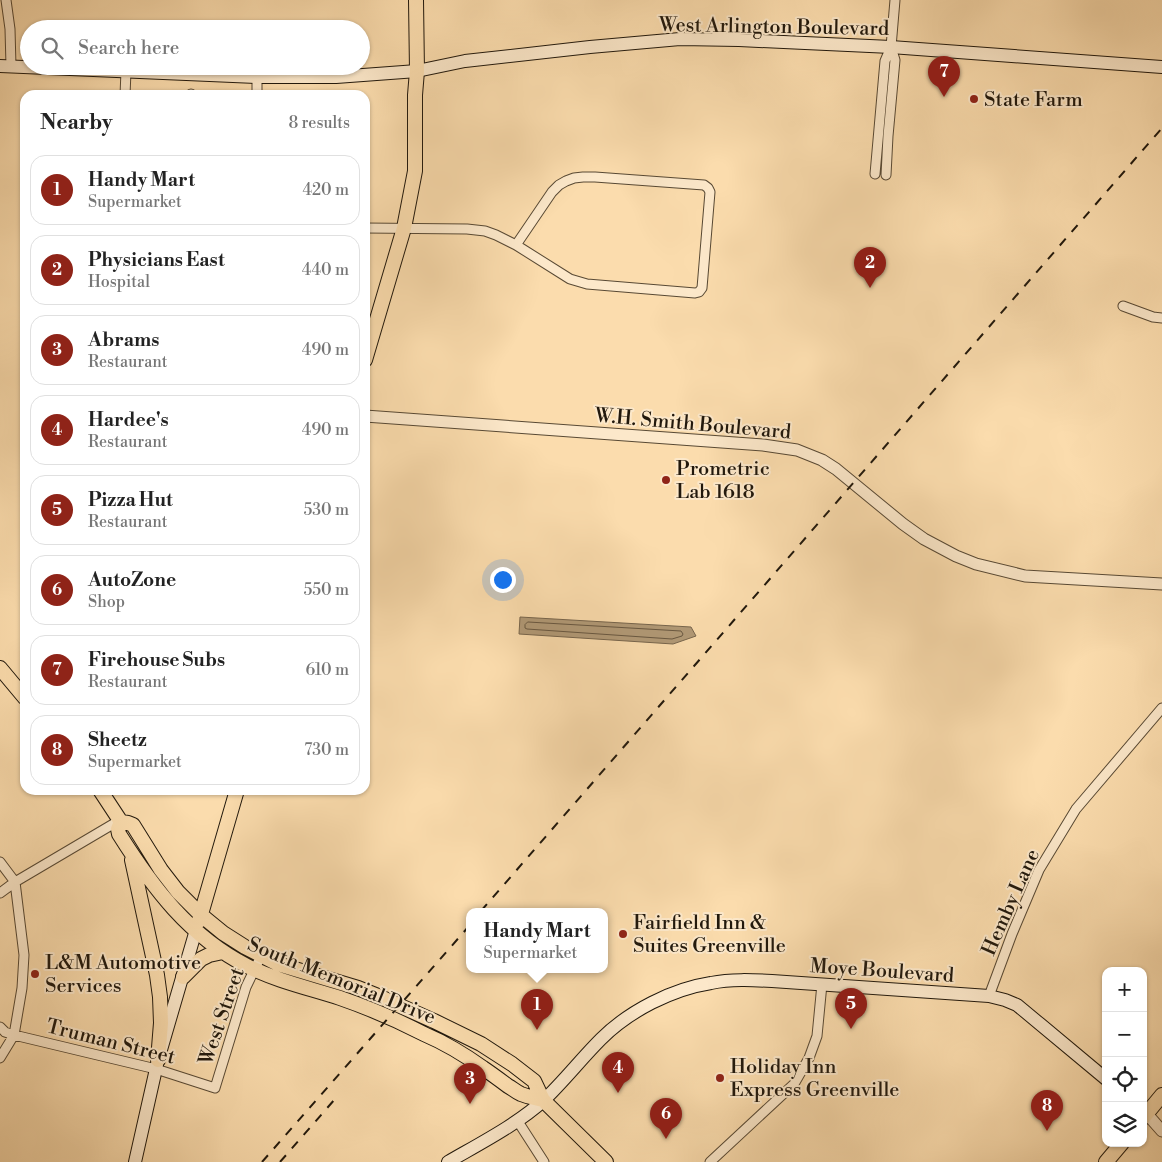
<!DOCTYPE html>
<meta charset="utf-8">
<style>
body{margin:0;font-family:"Libre Bodoni",serif;background:#f2f2f2;color:#222}
.controls{position:absolute;right:15px;bottom:15px;display:grid;overflow:hidden;border-radius:10px;box-shadow:0 1px 4px #0004}
.controls button{width:45px;height:45px;display:grid;place-items:center;padding:0;border:0;border-bottom:1px solid #e0e0e0;background:#fff;color:#222;font:25px sans-serif}
.you{position:absolute;left:502px;top:579px;width:18px;height:18px;margin:-12px;border:4px solid #fff;border-radius:50%;background:#1a73e8;box-shadow:0 0 0 8px #1a73e833}
.badge{display:grid;place-items:center;width:32px;height:32px;border-radius:50%;background:#8f2418;color:#fff;font-size:16px;font-weight:700}
.pin{position:absolute;translate:-50% -41px;filter:drop-shadow(0 1px 2px #0008)}
.pin::after{content:'';position:absolute;top:26px;width:18px;height:15px;background:inherit;clip-path:polygon(0 0,100% 0,50% 100%)}
.popup{position:absolute;left:466px;top:908px;width:142px;height:65px;box-sizing:border-box;display:grid;place-content:center;border-radius:10px;background:#fff;filter:drop-shadow(0 1px 4px #0005);font-size:16px;white-space:nowrap;color:#767676}
.popup b{font-size:19px;color:#222}
.popup::after{content:'';position:absolute;left:50%;top:100%;margin-left:-10px;border:10px solid transparent;border-top-color:#fff}
.list{margin:0;padding:0;list-style:none}
h2{display:flex;justify-content:space-between;align-items:center;height:65px;margin:0;padding:0 20px;font-size:21px}
h2 small{font-size:16px;font-weight:400;color:#767676}
.list li{display:grid;grid-template-columns:32px 1fr auto;gap:15px;align-items:center;box-sizing:border-box;height:70px;margin:0 10px 10px;padding:0 10px;border:1px solid #e0e0e0;border-radius:15px}
.list b{display:block;font-size:19px;white-space:nowrap}
.list p{margin:0;font-size:16px;white-space:nowrap;color:#767676}
.list em{font-size:16px;font-style:normal;color:#767676}
.icon{flex:none;width:28px;height:28px;fill:none;stroke:currentColor;stroke-width:2;stroke-linecap:round;stroke-linejoin:round}
.map{position:relative;flex:none;width:1162px;height:1162px;overflow:hidden}
.search{position:absolute;background:#fff;box-shadow:0 1px 4px #0004;left:20px;top:20px;width:350px;height:55px;display:flex;align-items:center;gap:12px;box-sizing:border-box;padding:0 18px;border-radius:28px;color:#767676;font-size:19px}
.panel{position:absolute;background:#fff;box-shadow:0 1px 4px #0004;left:20px;top:90px;width:350px;height:705px;border-radius:15px}
.map>svg:first-child{display:block}
.water{fill:#b19976;stroke:#77654c}
.lines{fill:none;stroke-linecap:round;stroke-linejoin:round}
.shore{stroke:#695841;stroke-width:1}
.minor-casing{stroke:#584934;stroke-width:11}
.tertiary-casing{stroke:#584934;stroke-width:13}
.secondary-casing{stroke:#21180c;stroke-width:14}
.primary-casing{stroke:#21180c;stroke-width:16}
.minor{stroke:#fce8ca;stroke-width:9}
.tertiary{stroke:#fce8ca;stroke-width:11}
.secondary{stroke:#fce8ca;stroke-width:12}
.primary{stroke:#fbdcad;stroke-width:14}
.rail{stroke:#21180c;stroke-width:2;stroke-dasharray:9 9;stroke-linecap:butt}
.poi-dot{fill:#8f2418;stroke:#fce8ca;stroke-width:2}
.labels{text-anchor:middle;stroke-width:4;stroke-linejoin:round;paint-order:stroke}
.street-label{font-size:20px;fill:#21180c;stroke:#fce8ca}
.poi-label{font-size:20px;fill:#21180c;stroke:#fce8ca;text-anchor:start}
</style>
<div class="map">
<svg width="1162" height="1162" viewBox="0 0 1162 1162">
<rect width="100%" height="100%" fill="#fbdcad"/>
<filter id="stains"><feTurbulence type="fractalNoise" baseFrequency=".004" numOctaves="4"/><feColorMatrix values="0 0 0 0 .2 0 0 0 0 .09 0 0 0 0 .02 0 0 0 .5 -.17"/></filter>
<radialGradient id="worn" r=".72"><stop offset=".6" stop-color="#630" stop-opacity="0"/><stop offset="1" stop-color="#630" stop-opacity=".3"/></radialGradient>
<path class="water" d="M520,617l171,10 5,9 -23,8 -154,-10z"/>
<g class="lines">
<path class="shore" d="M528,622l153,9 2,3 -1,2 -10,3 -145,-10 -2,-1v-3z"/>
<defs>
<path id="minor" d="M6,0l4,29 1,37
M125,95l1,-24
M191,95v-1
M257,95v-18
M875,174l10,-113 6,-14 4,-47
M886,175l2,-39 7,-76 -4,-13
M365,228l102,1 18,2 11,4 20,10 54,34 17,5 108,9 4,-1 3,-4 8,-96 -2,-4 -4,-3 -109,-8h-12l-9,1 -8,3 -7,4 -7,7 -36,53
M1123,306l30,11 9,1
M0,862l15,20 9,73 -2,33 -8,47 -14,23
M0,893l15,-11 105,-62
M989,996l23,-62 27,-64 37,-61 86,-101
M0,1027l5,5 9,3 142,34 59,19 31,-101 15,-31
M517,1120l27,42
M710,1162l84,-78 15,-26 8,-22 5,-52"/>
<path id="tertiary" d="M365,416l398,29 34,5 25,10 14,9 67,55 21,15 32,17 20,8 49,12 137,8
M1147,1114l15,17"/>
<path id="secondary" d="M0,66l257,11h79l81,-6 48,-10 125,-14 90,-8 59,1 152,7 271,20
M135,1162l23,-102 38,-130
M448,1162c31,-18 70,-38 96,-62 20,-19 37,-41 57,-61 28,-28 71,-50 110,-56 20,-4 41,-3 61,-2l217,15 16,4 12,5 23,19 66,55"/>
<path id="primary" d="M365,360l39,-132 11,-57v-76l2,-24 -1,-71
M0,668l25,30
M100,790l21,32 7,1 5,2 28,45 17,22 23,23 22,18 22,14 33,17 80,24 20,8 56,25 47,23 31,20 22,17 9,19 63,62
M121,822l-3,7 1,5c34,54 70,102 128,132 30,15 62,22 93,32 29,10 57,22 84,36 21,9 41,21 59,34 9,6 17,12 25,18 4,2 8,6 13,8 7,3 15,4 22,6
M132,860l25,115 3,22 1,26 -3,37
M199,921l38,-131
M183,977l18,-18 8,-4 14,-3
M1143,1118l19,-23
M1106,1162l16,-19"/>
</defs>
<use href="#minor" class="minor-casing"/>
<use href="#tertiary" class="tertiary-casing"/>
<use href="#secondary" class="secondary-casing"/>
<use href="#primary" class="primary-casing"/>
<use href="#minor" class="minor"/>
<use href="#tertiary" class="tertiary"/>
<use href="#secondary" class="secondary"/>
<use href="#primary" class="primary"/>
<path class="rail" d="M481,911l681,-783
M262,1162l208,-237
M280,1162l55,-63"/>
</g>
<g class="poi-dot">
<circle cx="974" cy="99" r="5"/>
<circle cx="666" cy="480" r="5"/>
<circle cx="623" cy="934" r="5"/>
<circle cx="35" cy="974" r="5"/>
<circle cx="720" cy="1078" r="5"/>
</g>
<g class="labels">
<g class="street-label">
<text transform="translate(774 26) rotate(1)" y="7">West Arlington Boulevard</text>
<text transform="translate(693 423) rotate(5)" y="7">W.H. Smith Boulevard</text>
<text transform="translate(1010 902) rotate(-66)" y="7">Hemby Lane</text>
<text transform="translate(882 970) rotate(4)" y="7">Moye Boulevard</text>
<text transform="translate(342 980) rotate(22)" y="7">South Memorial Drive</text>
<text transform="translate(221 1016) rotate(-71)" y="7">West Street</text>
<text transform="translate(111 1041) rotate(14)" y="7">Truman Street</text>
</g>
<g class="poi-label">
<text x="984" y="106">State Farm</text>
<text x="676" y="475">Prometric<tspan x="676" dy="23">Lab 1618</tspan></text>
<text x="633" y="929">Fairfield Inn &amp;<tspan x="633" dy="23">Suites Greenville</tspan></text>
<text x="45" y="969">L&amp;M Automotive<tspan x="45" dy="23">Services</tspan></text>
<text x="730" y="1073">Holiday Inn<tspan x="730" dy="23">Express Greenville</tspan></text>
</g>
</g>
<rect width="100%" height="100%" filter="url(#stains)"/>
<rect width="100%" height="100%" fill="url(#worn)"/>
</svg>
<div class="controls">
<button>+</button>
<button>−</button>
<button><svg class="icon" aria-label="locate" viewBox="0 0 24 24"><circle cx="12" cy="12" r="6"/><path d="M12 2v4M12 18v4M2 12h4M18 12h4"/></svg></button>
<button><svg class="icon" aria-label="layers" viewBox="0 0 24 24"><path d="M12 4l9 5-9 5-9-5zM3 14l9 5 9-5"/></svg></button>
</div>
<div class="you"></div>
<div class="pin badge" style="left:537px;top:1030px">1</div>
<div class="popup"><b>Handy Mart</b>Supermarket</div>
<div class="pin badge" style="left:870px;top:288px">2</div>
<div class="pin badge" style="left:470px;top:1104px">3</div>
<div class="pin badge" style="left:618px;top:1093px">4</div>
<div class="pin badge" style="left:851px;top:1029px">5</div>
<div class="pin badge" style="left:666px;top:1139px">6</div>
<div class="pin badge" style="left:944px;top:97px">7</div>
<div class="pin badge" style="left:1047px;top:1131px">8</div>
<div class="search"><svg class="icon" aria-label="search" viewBox="0 0 24 24"><circle cx="10" cy="10" r="6"/><path d="M15 15l6 6"/></svg>Search here</div>
<section class="panel">
<h2>Nearby<small>8 results</small></h2>
<ul class="list">
<li><span class="badge">1</span><div><b>Handy Mart</b><p>Supermarket</p></div><em>420 m</em></li>
<li><span class="badge">2</span><div><b>Physicians East</b><p>Hospital</p></div><em>440 m</em></li>
<li><span class="badge">3</span><div><b>Abrams</b><p>Restaurant</p></div><em>490 m</em></li>
<li><span class="badge">4</span><div><b>Hardee's</b><p>Restaurant</p></div><em>490 m</em></li>
<li><span class="badge">5</span><div><b>Pizza Hut</b><p>Restaurant</p></div><em>530 m</em></li>
<li><span class="badge">6</span><div><b>AutoZone</b><p>Shop</p></div><em>550 m</em></li>
<li><span class="badge">7</span><div><b>Firehouse Subs</b><p>Restaurant</p></div><em>610 m</em></li>
<li><span class="badge">8</span><div><b>Sheetz</b><p>Supermarket</p></div><em>730 m</em></li>
</ul>
</section>
</div>
